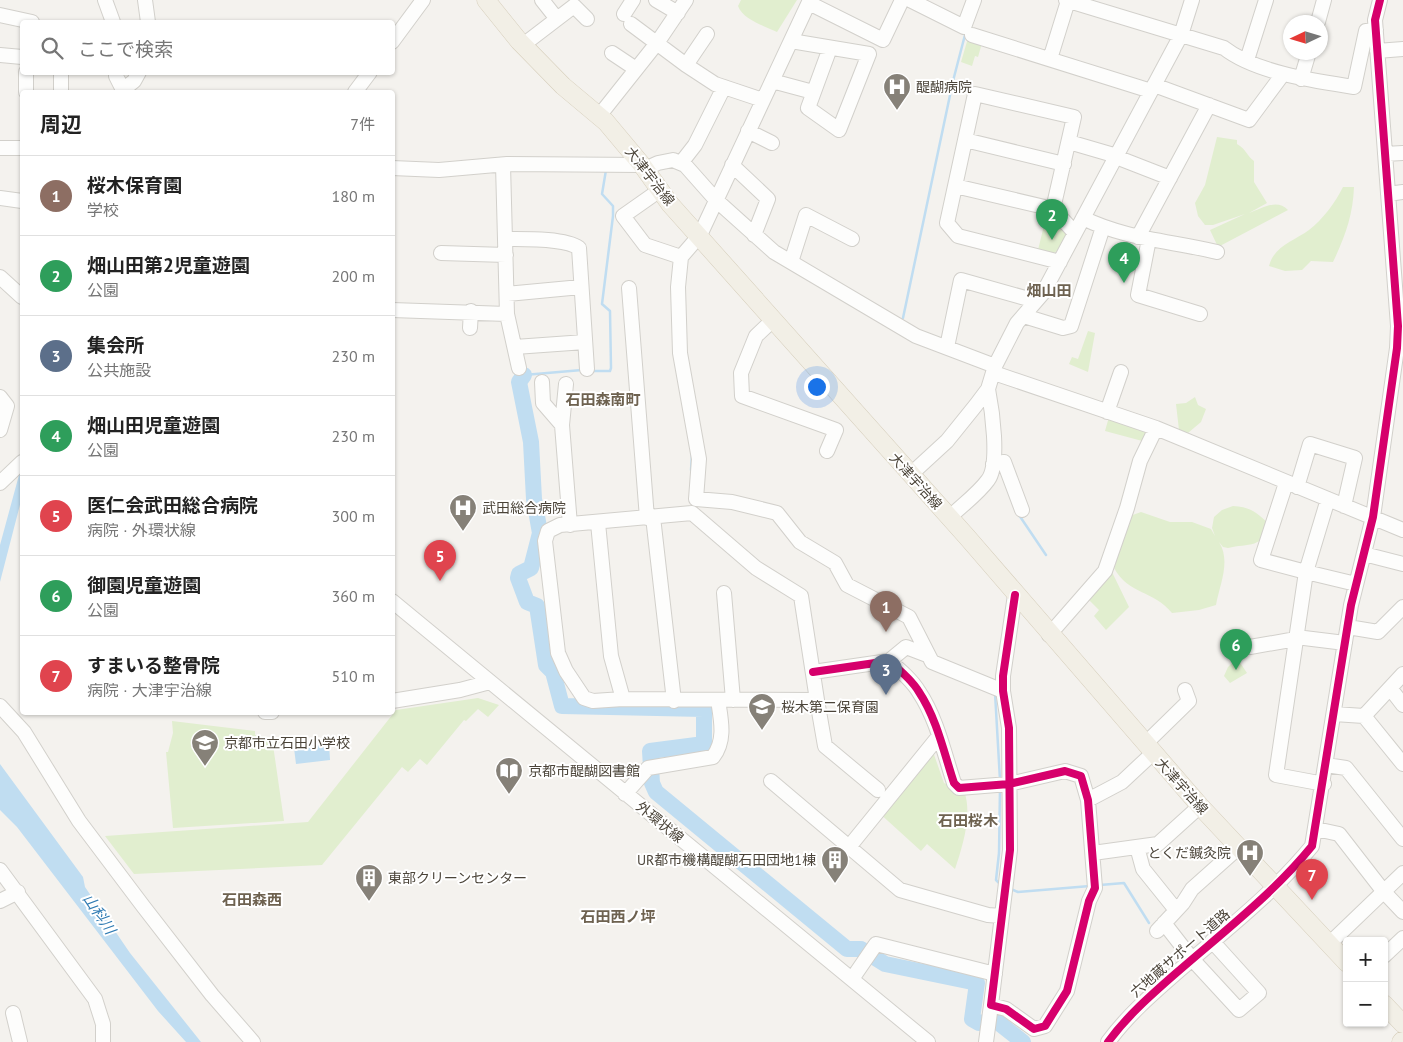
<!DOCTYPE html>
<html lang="ja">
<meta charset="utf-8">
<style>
body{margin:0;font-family:"PT Sans","Noto Sans JP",sans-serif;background:#f2f2f2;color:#222}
.controls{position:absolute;right:15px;bottom:15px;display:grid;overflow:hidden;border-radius:5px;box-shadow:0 1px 4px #0004}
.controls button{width:45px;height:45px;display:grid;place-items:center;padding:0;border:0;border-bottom:1px solid #e0e0e0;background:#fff;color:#222;font:25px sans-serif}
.compass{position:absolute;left:1283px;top:15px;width:45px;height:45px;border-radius:50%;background:#fff;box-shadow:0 1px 4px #0004;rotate:266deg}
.you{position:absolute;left:816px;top:386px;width:18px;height:18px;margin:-12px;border:4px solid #fff;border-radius:50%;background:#1a73e8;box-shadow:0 0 0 8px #1a73e833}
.badge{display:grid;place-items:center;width:32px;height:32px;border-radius:50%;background:#ea580c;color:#fff;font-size:16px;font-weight:700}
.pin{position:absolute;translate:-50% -41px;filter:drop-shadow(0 1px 2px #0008)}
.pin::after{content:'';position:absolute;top:26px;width:18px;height:15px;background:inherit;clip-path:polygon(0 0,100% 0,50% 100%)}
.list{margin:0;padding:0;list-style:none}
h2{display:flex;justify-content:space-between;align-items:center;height:65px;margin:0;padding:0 20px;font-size:21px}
h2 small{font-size:16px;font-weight:400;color:#767676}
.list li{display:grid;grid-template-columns:32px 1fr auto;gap:15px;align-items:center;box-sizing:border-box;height:80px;padding:0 20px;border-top:1px solid #e0e0e0}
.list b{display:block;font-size:19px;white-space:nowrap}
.list p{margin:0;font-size:16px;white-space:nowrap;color:#767676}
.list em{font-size:16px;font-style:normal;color:#767676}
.icon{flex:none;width:28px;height:28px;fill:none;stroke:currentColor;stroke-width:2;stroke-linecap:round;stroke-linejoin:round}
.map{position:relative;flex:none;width:1403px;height:1042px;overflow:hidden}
.search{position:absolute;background:#fff;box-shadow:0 1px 4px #0004;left:20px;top:20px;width:375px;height:55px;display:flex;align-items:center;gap:12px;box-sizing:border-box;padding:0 18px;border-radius:5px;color:#767676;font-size:19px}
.panel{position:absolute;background:#fff;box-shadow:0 1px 4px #0004;left:20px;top:90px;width:375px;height:625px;border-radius:5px}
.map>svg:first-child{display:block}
.green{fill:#e1eecf}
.water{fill:#c0ddf1}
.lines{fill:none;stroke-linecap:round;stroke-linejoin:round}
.stream{stroke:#c0ddf1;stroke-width:2.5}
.river{stroke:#c0ddf1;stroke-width:16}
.minor-casing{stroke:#d2d0cb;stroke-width:16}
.major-casing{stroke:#d6cebb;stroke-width:19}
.minor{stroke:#fdfdfc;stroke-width:14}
.major{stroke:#f2efe6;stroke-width:18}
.cycleway-casing{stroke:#fff;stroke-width:11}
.cycleway{stroke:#d6006c;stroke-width:8}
.labels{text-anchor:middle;stroke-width:4;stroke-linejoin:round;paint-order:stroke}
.poi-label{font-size:14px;fill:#4b4439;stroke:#fff;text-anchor:start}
.street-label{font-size:14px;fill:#4b4439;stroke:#fff}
.neighbourhood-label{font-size:15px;font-weight:bold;fill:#6e6250;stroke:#fff}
.water-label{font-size:15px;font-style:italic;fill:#2e7ab2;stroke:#fff}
</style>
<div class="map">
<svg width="1403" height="1042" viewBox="0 0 1403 1042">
<rect width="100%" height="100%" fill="#f4f2ee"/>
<path class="green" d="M741,0h56l-20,32c-12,-6 -34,-12 -39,-26z
M968,38l14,5 -4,14 -3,-1 -3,10 -11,-4z
M1217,137l20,3v4c9,5 10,12 17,17v21l13,21 -18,10c12,-4 28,-15 39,-3l-70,37 -8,-17 35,-16 -32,11h-8l-7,-9 -3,-13 10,-18z
M1343,187h11c-1,28 -9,50 -21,75l-22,-1 -9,9 -17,1 -16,-5c5,-20 25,-25 40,-36 14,-11 26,-27 34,-43z
M1047,213l8,4 13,15 -9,17 -6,5 -15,-4z
M1088,331l7,2 -7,39 -19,-8 3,-7 6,2z
M1195,397l3,8 8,4 -5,13 -13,11 -9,-3 -3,-26 10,-1z
M1109,417l43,15 -6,10 -41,-11z
M1233,506c17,1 23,6 35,17 -3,26 -20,20 -40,25l-5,-1 -4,-5c12,19 1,42 -3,63l-17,5 -27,3c-19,-23 -43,-18 -58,-45l16,-52 11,-4 29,10h22l19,7 4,7 -3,-8 2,-11 8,-7z
M1111,570l18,37 -23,23 -12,-14 5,-6 -11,-11z
M1237,658l10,15 -17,10 -6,-7 4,-9z
M478,698l21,7 -11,12 -10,-8 -12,12 -2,-1 -37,45 -7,-6 -12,13 -6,-5 -80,98 -188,9 -29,-38 203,-14 88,-112z
M172,721l83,10v4l17,3 12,83 -111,7 -7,-76h2l5,-19z
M931,746l13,37 20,8c9,23 -2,57 -9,78l-28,-25 -6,7 -44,-40z"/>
<path class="water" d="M22,464v33l-22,85v-37z
M329,744l1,16 -34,4 -2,-16z
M0,764l83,113 2,10 45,66 71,89h-15l-28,-31 -141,-184 -17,-17z"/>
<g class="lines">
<path class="stream" d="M903,318l50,-237 13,-50
M592,371h18l1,-3 -1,-57 -8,-7 11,-88v-10l-11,-12 4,-24
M524,375l58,-5
M691,470l1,-15
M1019,515l27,40
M995,693l5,87
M1000,788l-1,65 -3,27 5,5
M1100,885l24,-2 25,40
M1011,889l7,3 72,-6"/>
<path class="river" d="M524,375l-5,7 12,60 3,57 6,34 -9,35 -12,6 -1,4 9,24 10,4 9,59 7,7 9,34 142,3v35l-54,7 2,32 4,9 191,157h14l24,15 92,19 -5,36 7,4 16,-3 28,22"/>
<defs>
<path id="minor" d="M105,0l8,22
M145,0l3,22
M542,0l15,19
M656,0l22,13
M810,0l-110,235 -19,22 -3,30 2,66 19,106 -3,40 36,3 45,11 23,29 35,21 12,22 62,32 23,45 71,29
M910,0l54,27 10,-27
M1066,0l158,48c32,25 92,33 130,39l12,-56 10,-1
M809,3l74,37 19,-40
M624,14l9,-14
M0,15l32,7
M1318,22l6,-22
M631,24l55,41 29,19 48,16
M972,35l179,56
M791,41l78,13 -30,76 -31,-22 22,-60
M392,42l31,-42
M523,45l51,-39 13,13
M1377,51l26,-2
M612,53l24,16
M0,55l22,2
M1050,59l18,-58
M1247,60l19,-60
M686,65l21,-31
M26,72v20
M61,72v20
M117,72l-1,4 8,16
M1301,79l8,-27
M772,81l41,11
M1154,85l95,35 34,-46
M124,89l10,-8 5,-9
M355,92l15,-20
M599,116l58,-73 29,-43
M748,131l24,12
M965,140l99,24
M1069,142l48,14
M0,148h22
M1385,154l18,-1
M1116,157l54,21
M681,163l14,-18 29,-58
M503,165l4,149 12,54
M732,165l36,34 -14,36
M392,168l47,2 68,-6 135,1
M645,169l13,-6 15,-3 12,5 31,35 58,52 142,84 79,30
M955,186l98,23 22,24
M660,190l-37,26 22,29 36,12
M1388,194l15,-2
M0,198l22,3
M1053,209l21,-92 -99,-23 -28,129 11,13 102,26
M1083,218c42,21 89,23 134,34
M1138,237l71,-132
M507,239c18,0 58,-1 72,9l8,121
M1149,239l-11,56 62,19
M441,253l65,2
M791,262l15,-47 46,24
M0,277l22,20
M629,288l18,230
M507,294l74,-7
M392,310l115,4
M1024,316l39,12 8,-2 32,-99
M773,320l-17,16 -15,37 1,23 94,34 -9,21
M470,328l1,-17
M515,347l70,-5
M947,347l14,-67 75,21
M994,373l162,55 247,102
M542,382l1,21 19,22 8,100
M0,397l7,9 -7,24
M1107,412l14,-40
M562,425l4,-41
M993,464l11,-2 18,48
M910,475l37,-34 29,-36 12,-16 7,-23 22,-43 26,-30 138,-258 11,-35
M0,483l22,-21
M1286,483l-25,77 45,12 22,-73
M1297,487l13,-43 45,14 -11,48
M692,513l64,55 45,28 16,104 -194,-1 -30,2 -9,-3 -18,-27 -8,-18 -13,-112 3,-10 12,-6z
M653,517l21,184
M949,518c12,-12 29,-24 39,-38 12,-16 4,-71 0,-91
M598,523l13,133 12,43
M1364,554l39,10
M724,593l9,107
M392,601l536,441
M1348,627l30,5 25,-25
M1049,635l56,-64 22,-63 13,-47 16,-33
M1296,637l49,6
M1250,647l46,-8
M889,661l17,-14 21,8
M813,672l76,-11c11,9 23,19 30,31 18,27 25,61 35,91l5,5 50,-4 56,-13 16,5 7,24 7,88 -6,13 -22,90 -22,35 -11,3 -28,-20 -15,-4 19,-155 -1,-122 -6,-37v-15l12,-81
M1390,688l13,17
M817,700l8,46 53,44
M392,701l68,-11 30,-8
M0,706l24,26 55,89 64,85 69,89 41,47
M265,712h7
M1334,714l30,2 39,48
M1364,716l39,-42
M1145,744l44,-43 -4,-11
M1326,765l20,3 57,71
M771,781l129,109 88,25 13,1
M1324,784l-48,-9 30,-203 50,12
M625,794l23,-26 65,-11c13,-17 8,-37 5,-57
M1088,800l34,-18 31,-29
M1316,829l23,5 45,58 19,20
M849,847l90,-111
M1137,847l6,22 33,41
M1093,853l65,-9 42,-38
M0,870l95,129 8,25v18
M0,901l18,-9
M1164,923l28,36 47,51 20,-17 -47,-52
M1157,931l26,-28 9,-14 46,-41
M1329,944l74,-71
M1384,956l19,-18
M852,979l24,-35 119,30
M13,1013l7,29
M986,1042l5,-37
M1108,1042c19,-26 43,-47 67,-68 47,-41 98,-80 137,-128l39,-241 22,-88 24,-169 1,-22 -23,-306 5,-20"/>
<path id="major" d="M486,0l33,41 44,45 43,36 36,43 28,39 297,333 233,269 147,157
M1384,1004l19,20
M1401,1042l2,-2"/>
</defs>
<use href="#minor" class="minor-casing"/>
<use href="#major" class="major-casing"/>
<use href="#minor" class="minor"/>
<use href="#major" class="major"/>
<defs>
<path id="cycleway" d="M813,672l76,-11c11,9 23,19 30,31 18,27 25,61 35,91l5,5 50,-4 56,-13 16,5 7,24 7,88 -6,13 -22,90 -22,35 -11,3 -28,-20 -15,-4 19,-155 -1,-122 -6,-37v-15l12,-81
M1108,1042c19,-26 43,-47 67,-68 47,-41 98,-80 137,-128l39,-241 22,-88 24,-169 1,-22 -23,-306 5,-20"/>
</defs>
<use href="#cycleway" class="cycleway-casing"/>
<use href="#cycleway" class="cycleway"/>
</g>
<defs>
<symbol id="hospital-pin" viewBox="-11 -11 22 30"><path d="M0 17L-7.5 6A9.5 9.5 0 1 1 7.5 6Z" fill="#868178" stroke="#fff"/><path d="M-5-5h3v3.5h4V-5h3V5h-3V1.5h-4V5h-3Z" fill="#fff"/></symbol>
<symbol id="school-pin" viewBox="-11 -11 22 30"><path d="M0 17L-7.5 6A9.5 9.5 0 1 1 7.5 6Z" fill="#868178" stroke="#fff"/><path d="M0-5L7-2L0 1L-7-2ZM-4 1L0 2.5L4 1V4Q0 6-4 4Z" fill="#fff"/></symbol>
<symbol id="library-pin" viewBox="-11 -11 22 30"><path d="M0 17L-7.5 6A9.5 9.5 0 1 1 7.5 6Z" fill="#868178" stroke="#fff"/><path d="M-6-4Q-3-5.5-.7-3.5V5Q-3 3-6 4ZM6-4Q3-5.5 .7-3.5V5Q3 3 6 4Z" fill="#fff"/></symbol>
<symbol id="building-pin" viewBox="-11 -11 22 30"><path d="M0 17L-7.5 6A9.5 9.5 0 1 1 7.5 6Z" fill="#868178" stroke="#fff"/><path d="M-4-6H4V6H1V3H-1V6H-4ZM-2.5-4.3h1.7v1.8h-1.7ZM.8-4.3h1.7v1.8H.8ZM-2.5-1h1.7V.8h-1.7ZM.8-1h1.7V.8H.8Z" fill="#fff"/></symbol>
</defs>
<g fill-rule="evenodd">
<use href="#hospital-pin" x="881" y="71" width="32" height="43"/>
<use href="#hospital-pin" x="447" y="492" width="32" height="43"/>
<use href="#school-pin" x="746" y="691" width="32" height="43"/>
<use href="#school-pin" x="189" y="727" width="32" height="43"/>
<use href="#library-pin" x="493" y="755" width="32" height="43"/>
<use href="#hospital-pin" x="1234" y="837" width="32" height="43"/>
<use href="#building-pin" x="819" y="844" width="32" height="43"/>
<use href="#building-pin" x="353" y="862" width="32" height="43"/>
</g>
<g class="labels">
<g class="poi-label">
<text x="916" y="92">醍醐病院</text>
<text x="482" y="513">武田総合病院</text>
<text x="781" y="712">桜木第二保育園</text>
<text x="224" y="748">京都市立石田小学校</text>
<text x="528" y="776">京都市醍醐図書館</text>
<text x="1231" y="858" text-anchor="end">とくだ鍼灸院</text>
<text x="816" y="865" text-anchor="end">UR都市機構醍醐石田団地1棟</text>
<text x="388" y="883">東部クリーンセンター</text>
</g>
<g class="street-label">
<text transform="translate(650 176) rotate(52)" y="5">大津宇治線</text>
<text transform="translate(916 481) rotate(48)" y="5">大津宇治線</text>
<text transform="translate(1182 786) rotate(48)" y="5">大津宇治線</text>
<text transform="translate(660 822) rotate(39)" y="5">外環状線</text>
<text transform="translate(1180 953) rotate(-41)" y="5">六地蔵サポート道路</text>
</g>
<g class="neighbourhood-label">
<text x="1049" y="296">畑山田</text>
<text x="603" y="405">石田森南町</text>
<text x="968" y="826">石田桜木</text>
<text x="252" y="905">石田森西</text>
<text x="618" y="922">石田西ノ坪</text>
</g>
<g class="water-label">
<text transform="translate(99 914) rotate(56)" y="5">山科川</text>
</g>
</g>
</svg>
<div class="controls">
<button>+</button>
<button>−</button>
</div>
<svg class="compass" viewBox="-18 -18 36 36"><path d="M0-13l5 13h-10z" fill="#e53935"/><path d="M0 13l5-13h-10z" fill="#767676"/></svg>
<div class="you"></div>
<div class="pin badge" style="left:886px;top:632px;background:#8d6e63">1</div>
<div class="pin badge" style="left:1052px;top:240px;background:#2e9e5b">2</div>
<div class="pin badge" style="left:886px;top:695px;background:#5c6f8a">3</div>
<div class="pin badge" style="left:1124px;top:283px;background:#2e9e5b">4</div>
<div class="pin badge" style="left:440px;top:581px;background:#e0444e">5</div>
<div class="pin badge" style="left:1236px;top:670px;background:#2e9e5b">6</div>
<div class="pin badge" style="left:1312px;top:900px;background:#e0444e">7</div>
<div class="search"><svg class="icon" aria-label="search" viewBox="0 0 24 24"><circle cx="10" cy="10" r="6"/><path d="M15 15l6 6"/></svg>ここで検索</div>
<section class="panel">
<h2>周辺<small>7件</small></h2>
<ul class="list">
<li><span class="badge" style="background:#8d6e63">1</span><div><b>桜木保育園</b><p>学校</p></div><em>180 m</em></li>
<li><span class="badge" style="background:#2e9e5b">2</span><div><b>畑山田第2児童遊園</b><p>公園</p></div><em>200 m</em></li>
<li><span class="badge" style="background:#5c6f8a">3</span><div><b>集会所</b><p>公共施設</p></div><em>230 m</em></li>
<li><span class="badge" style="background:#2e9e5b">4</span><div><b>畑山田児童遊園</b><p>公園</p></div><em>230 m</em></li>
<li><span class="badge" style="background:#e0444e">5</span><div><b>医仁会武田総合病院</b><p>病院 · 外環状線</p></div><em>300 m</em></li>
<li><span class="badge" style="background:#2e9e5b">6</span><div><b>御園児童遊園</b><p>公園</p></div><em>360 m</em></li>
<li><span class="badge" style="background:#e0444e">7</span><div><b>すまいる整骨院</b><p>病院 · 大津宇治線</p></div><em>510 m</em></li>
</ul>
</section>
</div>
